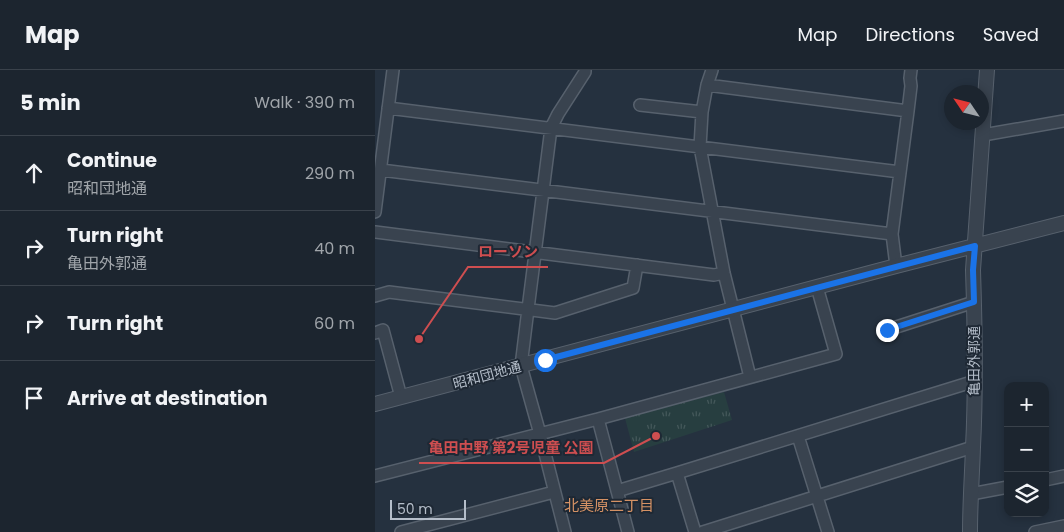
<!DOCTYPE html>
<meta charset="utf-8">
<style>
body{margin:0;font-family:Poppins,"Noto Sans JP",sans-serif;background:#252d37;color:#f1f3f6}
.controls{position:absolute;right:15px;bottom:15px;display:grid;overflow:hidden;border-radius:10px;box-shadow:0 2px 8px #0003}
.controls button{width:45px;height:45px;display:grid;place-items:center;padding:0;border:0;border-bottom:1px solid #3a424b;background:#1c252f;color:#f1f3f6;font:25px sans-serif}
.compass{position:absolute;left:569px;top:15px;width:45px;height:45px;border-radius:50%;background:#1c252f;box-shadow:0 2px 8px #0003;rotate:305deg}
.scale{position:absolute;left:15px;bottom:12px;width:76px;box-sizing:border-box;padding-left:5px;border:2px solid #b5beca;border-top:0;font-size:14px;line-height:18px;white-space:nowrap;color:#b5beca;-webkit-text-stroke:4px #1e2834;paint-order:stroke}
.stop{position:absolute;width:15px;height:15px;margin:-11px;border:4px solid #1a73e8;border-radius:50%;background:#fff}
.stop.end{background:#1a73e8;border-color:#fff;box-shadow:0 1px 5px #0008}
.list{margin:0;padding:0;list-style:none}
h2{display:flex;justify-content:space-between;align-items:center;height:65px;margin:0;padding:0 20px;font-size:21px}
h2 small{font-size:16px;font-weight:400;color:#a0a5aa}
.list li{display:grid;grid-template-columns:32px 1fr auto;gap:15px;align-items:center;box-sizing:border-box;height:75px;padding:0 20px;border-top:1px solid #3a424b}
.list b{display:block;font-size:19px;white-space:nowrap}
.list p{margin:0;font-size:16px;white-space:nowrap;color:#a0a5aa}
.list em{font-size:16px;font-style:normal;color:#a0a5aa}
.icon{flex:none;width:28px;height:28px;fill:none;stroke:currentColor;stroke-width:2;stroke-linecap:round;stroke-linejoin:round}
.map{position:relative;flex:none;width:689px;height:462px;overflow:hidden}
header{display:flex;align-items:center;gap:30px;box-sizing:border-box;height:70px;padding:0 25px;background:#1c252f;border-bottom:1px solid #3a424b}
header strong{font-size:24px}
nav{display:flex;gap:28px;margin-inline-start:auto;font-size:18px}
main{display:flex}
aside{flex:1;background:#1c252f}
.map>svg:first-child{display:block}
.park{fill:url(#park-tufts)}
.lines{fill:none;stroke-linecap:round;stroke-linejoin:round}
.minor-casing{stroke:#57616d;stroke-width:14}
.tertiary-casing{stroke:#57616d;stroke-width:16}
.minor{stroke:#39434f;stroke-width:11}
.tertiary{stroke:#39434f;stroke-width:14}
.route{stroke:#1a73e8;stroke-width:6}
.labels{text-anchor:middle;stroke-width:4;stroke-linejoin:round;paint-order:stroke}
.street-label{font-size:14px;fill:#b5beca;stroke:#1e2834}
.neighbourhood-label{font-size:15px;fill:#d59265;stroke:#1e2834}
.leader{fill:none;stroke:#ce4e50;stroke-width:2}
.callout-dot{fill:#ce4e50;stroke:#1e2834;stroke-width:2}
.callout-label{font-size:15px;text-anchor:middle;font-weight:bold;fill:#ce4e50;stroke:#1e2834;stroke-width:4;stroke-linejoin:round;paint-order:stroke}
</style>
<header>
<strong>Map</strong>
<nav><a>Map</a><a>Directions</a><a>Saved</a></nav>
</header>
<main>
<aside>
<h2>5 min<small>Walk · 390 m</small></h2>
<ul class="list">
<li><svg class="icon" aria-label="ahead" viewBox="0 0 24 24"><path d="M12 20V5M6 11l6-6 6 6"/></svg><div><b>Continue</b><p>昭和団地通</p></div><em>290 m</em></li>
<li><svg class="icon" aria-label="right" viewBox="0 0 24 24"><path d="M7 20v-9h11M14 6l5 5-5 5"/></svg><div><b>Turn right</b><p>亀田外郭通</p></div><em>40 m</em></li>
<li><svg class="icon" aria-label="right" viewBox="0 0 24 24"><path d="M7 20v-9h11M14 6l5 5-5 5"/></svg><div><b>Turn right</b></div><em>60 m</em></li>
<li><svg class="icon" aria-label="arrive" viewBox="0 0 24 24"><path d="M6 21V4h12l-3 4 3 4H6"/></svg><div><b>Arrive at destination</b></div></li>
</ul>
</aside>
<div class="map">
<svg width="689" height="462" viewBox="0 0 689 462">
<defs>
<pattern id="park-tufts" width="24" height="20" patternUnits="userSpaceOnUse" patternTransform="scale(1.25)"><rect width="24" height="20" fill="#273e40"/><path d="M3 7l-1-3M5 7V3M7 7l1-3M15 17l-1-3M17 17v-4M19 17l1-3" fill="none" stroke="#44585a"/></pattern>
</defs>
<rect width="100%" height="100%" fill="#25313f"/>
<path class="park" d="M349,322l8,28 -98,32 -9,-34z"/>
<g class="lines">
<defs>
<path id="minor" d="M337,0l-5,15 -5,27 -2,35 24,126 26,104
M332,15l201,26
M265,35l62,7
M13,38l512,64
M608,65l81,-14
M6,100l511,64
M0,142l18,-142
M0,162l339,43 10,-2
M521,196l-4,-32 16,-123 3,-25 -1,-8 1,-8
M0,226l14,-4 166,21 78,-25 4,-23
M512,260l87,-28
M0,263l8,-3 18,67
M223,349l30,113
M423,366l30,96
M302,403l18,59
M0,406l223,-57 238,-65 -19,-67
M670,410l19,-4
M242,421l60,-18 298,-92
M596,424l37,-7
M26,462l153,-40
M190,462l-25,-98 -19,-68 7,-57 23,-181 7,-14 27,-42v-2
M328,462l270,-85
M660,462l29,-6"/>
<path id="tertiary" d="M0,334l521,-138 168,-43
M595,462c0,-28 2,-56 3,-85 3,-58 2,-118 0,-177l14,-200"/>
</defs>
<use href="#minor" class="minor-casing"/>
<use href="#tertiary" class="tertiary-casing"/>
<use href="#minor" class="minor"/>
<use href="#tertiary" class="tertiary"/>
</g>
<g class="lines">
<path class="route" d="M170,290l430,-114 -2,24 1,32 -87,28"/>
</g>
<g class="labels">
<g class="street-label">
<text transform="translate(599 291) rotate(-90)" y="5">亀田外郭通</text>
<text transform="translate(112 305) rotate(-15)" y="5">昭和団地通</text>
</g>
<g class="neighbourhood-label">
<text x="234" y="441">北美原二丁目</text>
</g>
</g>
<path class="leader" d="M44 269L93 197H173M281 366L229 393H44"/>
<g class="callout-dot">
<circle cx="44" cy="269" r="5"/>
<circle cx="281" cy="366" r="5"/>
</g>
<g class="callout-label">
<text x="133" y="187">ローソン</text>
<text x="136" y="383">亀田中野 第2号児童 公園</text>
</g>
</svg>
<div class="controls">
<button>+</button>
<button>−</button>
<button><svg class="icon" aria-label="layers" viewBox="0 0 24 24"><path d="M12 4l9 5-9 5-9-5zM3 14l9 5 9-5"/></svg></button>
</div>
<svg class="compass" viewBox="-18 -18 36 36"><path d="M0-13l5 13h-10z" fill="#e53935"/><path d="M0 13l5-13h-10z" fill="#a0a5aa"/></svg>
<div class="scale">50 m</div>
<div class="stop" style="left:170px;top:290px"></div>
<div class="stop end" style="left:512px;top:260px"></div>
</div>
</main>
